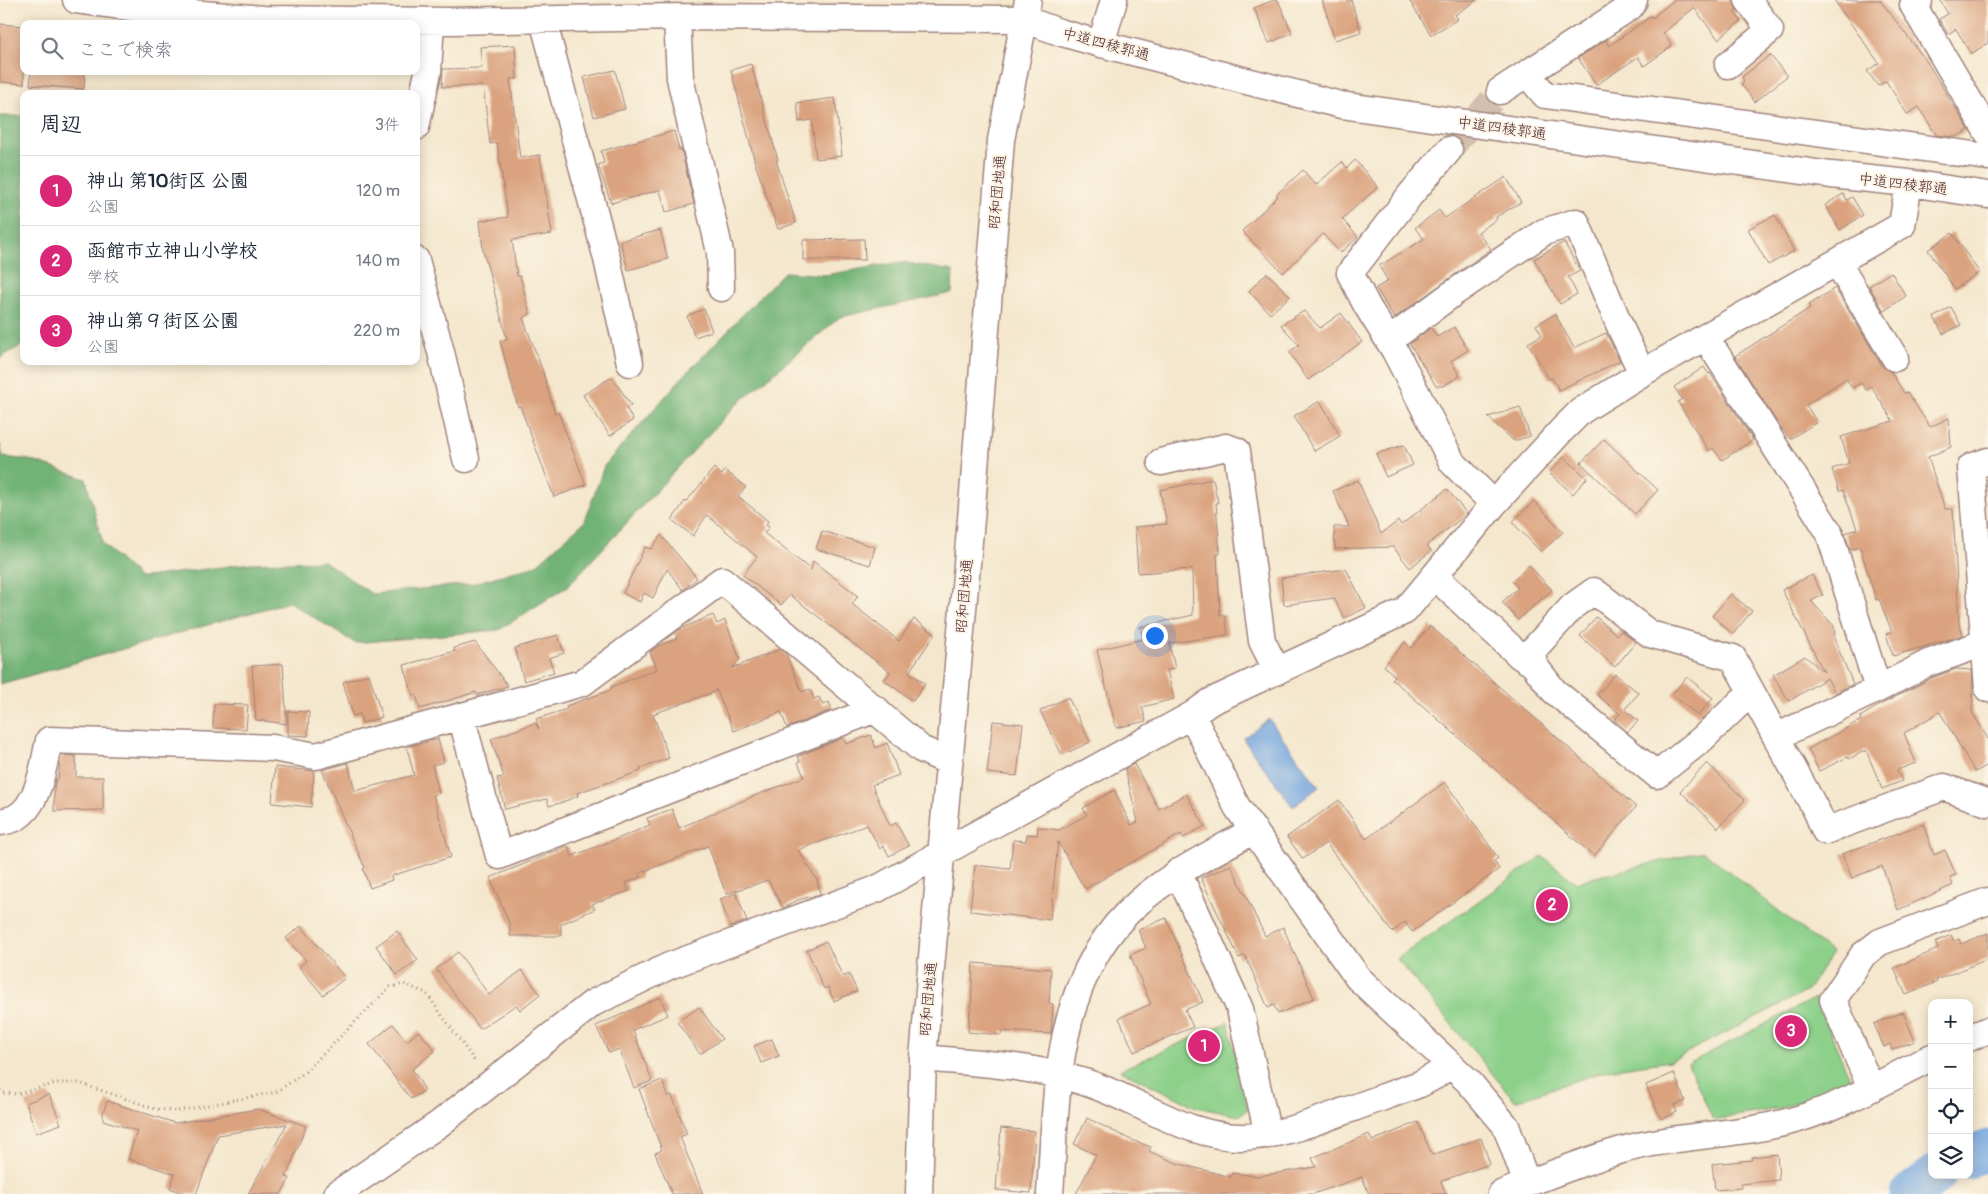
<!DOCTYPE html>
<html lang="ja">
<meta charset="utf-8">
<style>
body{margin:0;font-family:Pangolin,"Klee One",sans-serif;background:#f2f2f3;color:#1f2937}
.controls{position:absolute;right:15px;bottom:15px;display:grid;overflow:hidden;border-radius:10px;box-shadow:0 2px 12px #0003}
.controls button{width:45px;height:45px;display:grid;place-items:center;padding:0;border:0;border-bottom:1px solid #e0e1e3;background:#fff;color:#1f2937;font:25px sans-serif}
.you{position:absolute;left:1154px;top:635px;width:18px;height:18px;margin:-12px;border:4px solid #fff;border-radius:50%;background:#1a73e8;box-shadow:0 0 0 8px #1a73e833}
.badge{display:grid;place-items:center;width:32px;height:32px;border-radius:50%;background:#db2777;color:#fff;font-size:16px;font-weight:700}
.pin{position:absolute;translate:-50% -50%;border:2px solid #fff;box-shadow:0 1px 5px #0006}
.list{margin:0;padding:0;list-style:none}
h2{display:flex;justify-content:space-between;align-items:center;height:65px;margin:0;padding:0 20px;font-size:21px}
h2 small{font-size:16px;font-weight:400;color:#747a83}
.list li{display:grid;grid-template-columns:32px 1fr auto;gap:15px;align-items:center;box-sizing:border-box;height:70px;padding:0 20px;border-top:1px solid #e0e1e3}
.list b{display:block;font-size:19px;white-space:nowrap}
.list p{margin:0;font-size:16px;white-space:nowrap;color:#747a83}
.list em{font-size:16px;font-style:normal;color:#747a83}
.icon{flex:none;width:28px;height:28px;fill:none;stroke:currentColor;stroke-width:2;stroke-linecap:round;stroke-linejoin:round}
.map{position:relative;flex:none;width:1988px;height:1194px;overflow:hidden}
.search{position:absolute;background:#fff;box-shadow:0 2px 12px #0003;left:20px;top:20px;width:400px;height:55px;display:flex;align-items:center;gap:12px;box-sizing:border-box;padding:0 18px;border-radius:10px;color:#747a83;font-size:19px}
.panel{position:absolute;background:#fff;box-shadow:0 2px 12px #0003;left:20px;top:90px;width:400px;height:275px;border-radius:10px}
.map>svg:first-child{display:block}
.green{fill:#8cd08a;stroke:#6b785a}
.forest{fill:#71b276;stroke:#5e6850}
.water{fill:#73a6df;stroke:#5e6285}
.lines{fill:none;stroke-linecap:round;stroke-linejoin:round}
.river{stroke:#73a6df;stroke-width:41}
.building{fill:#daa27e}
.minor-tunnel{stroke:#d2bfad;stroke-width:26;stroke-dasharray:26 13;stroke-linecap:butt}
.minor-casing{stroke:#9f837c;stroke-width:29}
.path{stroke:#9f837c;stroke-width:3;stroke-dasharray:1 4;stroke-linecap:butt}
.minor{stroke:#fff;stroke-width:26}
.labels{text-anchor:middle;stroke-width:4;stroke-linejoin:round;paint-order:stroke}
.street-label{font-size:15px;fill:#4a1f2b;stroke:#fcf5e5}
</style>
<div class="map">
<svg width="1988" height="1194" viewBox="0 0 1988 1194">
<rect width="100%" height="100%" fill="#fcf5e5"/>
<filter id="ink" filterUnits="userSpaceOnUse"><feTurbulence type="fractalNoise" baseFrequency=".02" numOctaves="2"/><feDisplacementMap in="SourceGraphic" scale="10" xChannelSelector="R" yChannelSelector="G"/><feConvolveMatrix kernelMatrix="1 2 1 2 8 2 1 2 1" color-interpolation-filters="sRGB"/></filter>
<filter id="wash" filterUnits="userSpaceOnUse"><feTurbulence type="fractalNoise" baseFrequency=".0096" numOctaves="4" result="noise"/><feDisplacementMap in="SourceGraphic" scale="20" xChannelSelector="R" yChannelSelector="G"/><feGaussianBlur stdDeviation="1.12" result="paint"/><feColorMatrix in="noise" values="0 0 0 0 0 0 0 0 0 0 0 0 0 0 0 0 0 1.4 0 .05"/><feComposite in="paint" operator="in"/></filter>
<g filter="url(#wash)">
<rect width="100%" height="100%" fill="#f4e7cd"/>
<path class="green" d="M1703,851l129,102 -25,38 -137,70 -63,9 -92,31 -118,-142 145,-103 33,26z
M1815,998l34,78 -3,9 -64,23 -69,12 -25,-56z
M1228,1022l20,87 -9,7 -43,-9 -76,-37z"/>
<path class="forest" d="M0,116h24v228l-24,14z
M901,262l52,9 -1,22 -112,24 -105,89 -167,180 -69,44 -144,13 -66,-41 -289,82v-240l3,13 27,3 56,19 17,65 36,34 112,-15 73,-2 48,33 99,-10 65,-19 49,-44 19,-55 74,-84 106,-110 41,3z"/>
<path class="water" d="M1269,719l50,68 -26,20 -50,-68z"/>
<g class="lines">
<path class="river" d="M1969,1158l19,-9
M1910,1194l26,-19"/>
</g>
<g id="blocks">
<path class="building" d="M1274,0h4l14,33 -23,10 -15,-35z
M1322,0h29l10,32 -26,8z
M1409,0h68l-22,15 3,4 -27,16z
M1674,0h59l4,10 -3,2 7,9 -23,18 -24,-31 -31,25 9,13 -28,20 -6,-9 -42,28 -18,-27 28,-18 3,6 42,-30 1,2z
M1834,0h46l47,62 42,68 -13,7 -20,-2 -17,-28 -12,7 -21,-33 -8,5 -11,-15 12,-8z
M1940,0h48v43l-17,11 -15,-25 -8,5 -9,-15 9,-5z
M0,24l24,2v58l-24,-2z
M515,45l2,34h-7l10,79 20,-3 12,79 -40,6 5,36h3l10,38 -7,4 19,51 13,45 3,-2 28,73 -32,12 -34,-91 -2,1 -18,-66 7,-2 -24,-89 -3,-29 28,-4 -11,-74 -7,1 -7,-58 -41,1 1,-18 39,-1 -2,-21z
M1770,55l17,21 -32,26 -14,-18 3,-3 -2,-4z
M751,64l27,96h-2l20,63 -18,6 -22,-63 -25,-96z
M615,70l10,39 -31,8 -10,-40z
M31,71h54l-1,18 -54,-4z
M835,98l7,58 -26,3 -4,-39 -13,2 -2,-19z
M674,131l5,19 2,-1 13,55 -28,8 -6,-22 -49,13 -13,-38 6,-2 -3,-12z
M1355,160l23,27 -36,32 16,18 -18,16 -17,-19 -40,39 -41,-42 36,-35 -2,-1 27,-25 13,15 26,-23 5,6z
M1506,177l15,25 -25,15 1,2 -19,13 13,17 -97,69 -18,-30 12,-7 -9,-15 45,-27 -9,-11 24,-18 6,8z
M1843,194l4,6 5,-3 11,18 -23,15 -15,-25z
M1775,215l19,36 -26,14 -20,-36z
M660,230l8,29 -40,11 -8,-29z
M1952,233l27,39 -24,17 -27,-39z
M864,239l1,21h-62v-20z
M1564,242l16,29 -12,6 9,17 -17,10 -26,-45z
M1891,272l15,24 -22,15 -15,-25z
M1267,273l23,23 -20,18 -21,-23z
M1835,288l47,78 9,6 13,21 3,-1 23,35 19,-9 2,29 -23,10 17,52h8l6,114 4,12 -70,21 -7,-22 6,-2 -13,-33 -3,1 -16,-53 -10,3 -5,-17 12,-4 -14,-39 -4,1 -7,-22 17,-6 -8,-26 52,-16 -22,-35 -5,4 -5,-7 -9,5 -6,-10 -40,27 11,17 -27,17 -12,-15 -43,-68 75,-48 -1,-3z
M1951,307l10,18 -18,9 -9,-17z
M704,309l8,22 -17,6 -8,-21z
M1304,311l16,17 21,-15 21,29 -54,38 -19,-28 10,-7 -18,-20z
M1555,314l19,34 32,-15 14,28 -61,29 -7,-12 -3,1 -21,-36 14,-8 -6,-10z
M1454,327l14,23 -17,11 9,15 -17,10h-7l-26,-42 21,-16 6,9z
M1704,367l5,7 1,-1 43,67 -31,20 -9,-12 -4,3 -31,-49 4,-3 -8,-12z
M612,377l19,28 -5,3 7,12 -23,16 -27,-41z
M1320,401l20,35 -26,15 -20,-35z
M1520,407l10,29 -16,5 -26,-24z
M1604,439l54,51 -23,24 -54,-51z
M1404,445l9,20 -27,12 -10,-23z
M1564,457l23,21 -14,16 -24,-21z
M714,468l8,7 3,-5 21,17 -8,9 30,25 -2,4 3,2 -5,6 47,37 2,-9 45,35 -6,8 47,37 15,-22 21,15 -26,38 16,12 -12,17 -29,-21 6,-8 -100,-77 -9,10 -38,-30 14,-18 -50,-42 -14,21 -21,-16 13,-19 1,1z
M1213,479l5,24h-2l4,51h-3l3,61h5l3,20 -59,8 6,25 -8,2 7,29 -32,8 4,14 -30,7 -19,-78 46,-11 -3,-12 53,-12 -1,-46 -54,4 -3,-46 32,-3 -7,-34z
M1358,480l23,54 17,-13 3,4 46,-36 20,25 -40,31 4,6 -21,17 -17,-21 -58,2 -1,-22h15l-16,-36z
M1534,501l29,31 -22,20 -29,-30z
M822,531l53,16 -5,18 -54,-16z
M661,535l36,43 -14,12 -16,-21 -14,29 -9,-5 -4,9 -17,-9 22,-46 6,2z
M1529,565l23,25 -34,30 -16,-18 16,-14 -6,-7z
M1346,569l20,39 -22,10 -10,-20 -50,7 -3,-27z
M1812,575l11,20 -12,6 23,25 1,15 18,43 -18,9 -8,-15 -38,23 -16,-26 32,-19 19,16 -42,-82z
M1731,594l21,17 -19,23 -21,-18z
M713,615l4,9 8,-4 15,39 -8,9 49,-19 5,5 16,38 8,-3 4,10 5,-2 4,8 6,-3 3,8 -45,18 -6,-16 -47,19 -18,-42 -2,3 -61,22 16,44 -29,11 1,2 -64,22 1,3 -18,7 -11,3 -2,-7 -42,10 -8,-31 7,-1 -13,-38 44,-16 4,6 -3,-10 31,-10 -1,-3 45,-16v-3l46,-18 -7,-17 8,-6 19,-8 -2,-5 7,-5z
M1596,617l21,18 4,-4 15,11 -21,25 -35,-31z
M1430,626l206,181 -42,49 -202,-177 3,-3 -11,-10 21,-24 6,6z
M558,635l6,18 -15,5 5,14 -30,9 -9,-33z
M475,642l33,44 -31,9 -1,-3 -56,17 -4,-14 -3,1 -9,-31 51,-14 -1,-3z
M283,664l4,60 -31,-4 -4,-54z
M1956,669l16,1 1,21 -1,21 16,27v26l-13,7 -35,-60 -36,21 12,30 -19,7 5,11 -20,8 -16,-39 -17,9 -1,-2 -29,14 -11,-22 53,-29 -1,-3 18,-11 56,-29z
M369,674l13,43 -20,6 -2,-9 -7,2 -10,-34z
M1615,674l24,19 -14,16 13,12 -10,11 -14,-12 6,-6 -23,-19z
M1687,677l26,21 -15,18 -26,-22z
M1068,697l22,45 -28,13 -22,-44z
M214,704l34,1 -2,24 -33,-1z
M288,711l21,1 -1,24 -20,-1z
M993,721l30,3 -6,52 -30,-3z
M871,735l5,13 11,-5 12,32 -27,10 18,41 6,-3 13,23 -20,10 -5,-10 -4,3 -13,-24 -69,25 19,30 3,14 -22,6 -15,8 -15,-28 -42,14 -18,-48 -68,27 1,4 -15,6 3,8 -37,13 3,5 -34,15v12h-51v-11l-20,-47 78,-32 4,10 50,-19 28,-12 -3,-7 25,-9 7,19 75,-32 50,-19 -6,-15 2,-1 -2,-5 45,-18 3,6z
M438,739l6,23 -12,3 7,28 -6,2 18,62 -60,19 1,4 -22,8 -7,-19 2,-1 -43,-98 26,-7 7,28 59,-16 -7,-28z
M61,755l15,1v21h27v33l-49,1v-24l2,-8h2z
M1707,763l38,37 -27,28 -38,-37z
M1134,764l25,45 27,-15 19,32 -22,12 -2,-4 -96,55 -27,-47 -8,78 -80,-9 5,-46 35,4 3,-29 13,1 1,-7 10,1 1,-8 21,3 28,-15 -4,-7 31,-18 17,35 7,-3 -13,-53z
M275,767l39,4 -3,36 -39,-4z
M1445,782l53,76 -4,3 5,8 -87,63 -7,-10 -13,10 -66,-89 -23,16 -16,-22 52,-37 27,39z
M1923,824l11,31 11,-5 11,25 -6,2 3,8 -55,25 -16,-44 -30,12 -10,-24z
M1231,865l34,71 18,-9 31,71 -36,16 -4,-9 -6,3 -23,-53 -6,3 -38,-80z
M736,893l11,28 -17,6 -10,-28z
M1166,918l37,84 -18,8 8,17 -59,25 -15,-34 32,-14 -21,-49 16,-7 -8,-18z
M301,926l44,52 -22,17 -24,-28 7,-6 -20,-23z
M397,931l21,29 -21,15 -21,-29z
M1988,933v26l-52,21 1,2 -31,13 -12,-27 44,-19 -3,-7 16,-7 3,6 5,-2 2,5z
M826,941l17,36 6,-3 8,17 -23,10 -6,-14 -4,2 -17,-39z
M458,952l31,43 33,-25 18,24 -20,16 -4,-5 -36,24 -44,-60z
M973,963l78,6 -2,34 4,1 -2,30 -49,-3 -1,4 -33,-3 2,-22h1z
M660,997l8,18 -35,15 19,51 -18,7 -15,-39 -10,4 -13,-27z
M699,1007l23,32 -22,15 -23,-32z
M1903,1012l12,29 -23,9 -2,-6 -6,3 -10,-23z
M393,1024l14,17 12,-10 16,20 -23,18 13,21 -14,9 -42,-55z
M772,1039l7,17 -18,7 -7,-17z
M1674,1073l11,28 -11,4 3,7 -16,7 -15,-34z
M662,1080l6,16 4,-1 15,39 -7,3 23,57h-31l-17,-41 7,-3 -23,-61z
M49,1094l12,30 -25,9 -10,-30z
M107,1101l68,22 83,-14 48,17 -20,51 4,1 -9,16h-33l39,-70 -69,11 -22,59h-11l-15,-6 5,-14 -47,-15 9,-28 -34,-11v-7z
M1087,1118l42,21 22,8 -2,4 27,12 55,14 1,-4 26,3 58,-9 -4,-9 57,-24 3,7 46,-19 14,33 49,-17 9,26 -49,17 5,13h-77l-7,-17 -49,17h-237l20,-39 -22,-11z
M1001,1128l34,3 -4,62 -35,-3z
M1777,1154l2,26 -38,4v4l-26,2 -3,-26 40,-4v-3z"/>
</g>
</g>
<g filter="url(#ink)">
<use href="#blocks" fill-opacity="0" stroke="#9f837c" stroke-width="1"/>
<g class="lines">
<path class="minor-tunnel" d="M1449,150l51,-59"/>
<defs>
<path id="minor" d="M76,0l77,10 111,9 185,2 228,-4 347,2 35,13 42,12 240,61 490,70 78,8 79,12
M1919,0l-6,5 75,128
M677,17l3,61 40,174 1,36
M543,20l64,239 23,104
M1101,44l13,-44
M1728,65l42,-35 -22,-30
M1527,74l18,21 443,62
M1500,91l130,-84 4,-7
M416,127l12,-55 3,-51
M1449,150l-38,44 -61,79 17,33 28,45 57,111 42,42
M416,260l25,92 25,107
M1843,272l52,86
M1398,334l54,-40 92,-62 32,-10 46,109 20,42
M1712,347l117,185 49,157 50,-26 56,-20
M1988,461l-17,6 17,222
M1161,462l65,-15 11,4 25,190 15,30
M1444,585l76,71 13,8
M1751,692l-49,47 -45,36 -103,-84 -21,-27v-14l40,-44 21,-15 56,43 83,24 84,154 8,19 119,-44 44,16
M1192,715l45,92 121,171 111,104 37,44 21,58
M461,716l38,140 377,-147
M1776,737l102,-48
M0,822c5,-1 11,-2 15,-4 24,-12 29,-55 34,-78l224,8 43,8 266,-73 140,-103 199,169 28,13
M1178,872l62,137 28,126
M1969,1038l19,-8
M923,1058c54,5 109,7 161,24 53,16 102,56 159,55 36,-1 66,-13 99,-25 26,-9 52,-19 78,-28l15,-8 15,-12
M1871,1088l-38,-88 30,-45 17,-13 108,-41
M337,1194l102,-70 154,-121 76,-37 208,-77 315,-174 18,-13 195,-91 89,-107 67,-73 20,-20 61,-38 260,-148 7,-42
M919,1194l4,-136 48,-539 30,-379 27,-140
M1050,1194c7,-102 4,-219 89,-292 34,-30 76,-50 115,-72
M1501,1194c38,-15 82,-33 121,-44 57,-16 119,-14 176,-31 47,-14 90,-40 134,-62"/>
</defs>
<use href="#minor" class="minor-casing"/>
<path class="path" d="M0,1090l4,3 14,1 39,-11h22l77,26 22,2 98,-19 28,-19 86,-86 14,-3 22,9 50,70"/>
<use href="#minor" class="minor"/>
</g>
</g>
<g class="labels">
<g class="street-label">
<text transform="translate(1106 44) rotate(15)" y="5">中道四稜郭通</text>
<text transform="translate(1502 128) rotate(8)" y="5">中道四稜郭通</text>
<text transform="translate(1903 184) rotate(7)" y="5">中道四稜郭通</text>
<text transform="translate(997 192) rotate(-85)" y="5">昭和団地通</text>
<text transform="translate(964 596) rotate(-85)" y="5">昭和団地通</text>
<text transform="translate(928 999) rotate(-85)" y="5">昭和団地通</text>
</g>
</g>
</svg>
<div class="controls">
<button>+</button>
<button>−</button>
<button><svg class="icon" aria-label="locate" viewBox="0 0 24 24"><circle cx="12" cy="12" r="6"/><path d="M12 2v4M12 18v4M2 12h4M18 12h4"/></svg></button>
<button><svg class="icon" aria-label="layers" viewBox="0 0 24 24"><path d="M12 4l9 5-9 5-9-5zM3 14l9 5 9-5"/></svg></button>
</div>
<div class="you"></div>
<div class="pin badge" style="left:1204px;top:1046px">1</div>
<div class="pin badge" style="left:1552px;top:905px">2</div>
<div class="pin badge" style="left:1791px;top:1031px">3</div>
<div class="search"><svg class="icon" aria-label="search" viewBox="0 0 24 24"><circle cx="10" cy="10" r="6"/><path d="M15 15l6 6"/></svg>ここで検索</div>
<section class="panel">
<h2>周辺<small>3件</small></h2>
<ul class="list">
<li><span class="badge">1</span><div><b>神山 第10街区 公園</b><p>公園</p></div><em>120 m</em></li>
<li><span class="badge">2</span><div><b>函館市立神山小学校</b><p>学校</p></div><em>140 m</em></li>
<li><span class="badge">3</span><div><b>神山第９街区公園</b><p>公園</p></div><em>220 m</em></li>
</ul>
</section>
</div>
